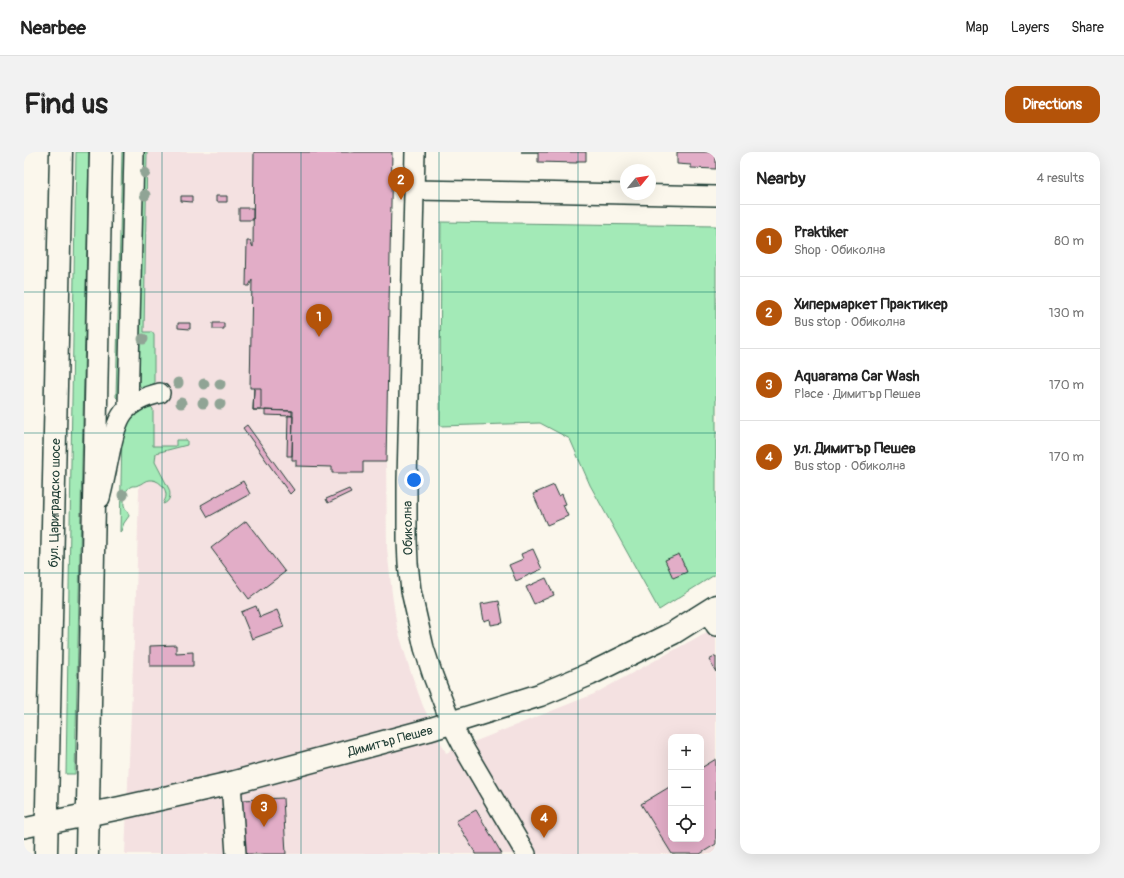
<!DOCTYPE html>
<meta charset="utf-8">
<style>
body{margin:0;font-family:Pangolin,sans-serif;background:#f2f2f2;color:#222}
.controls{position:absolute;right:12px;bottom:12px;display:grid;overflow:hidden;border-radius:8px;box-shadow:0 4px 16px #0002}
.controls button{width:36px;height:36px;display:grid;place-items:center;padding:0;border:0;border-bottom:1px solid #e0e0e0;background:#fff;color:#222;font:20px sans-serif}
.compass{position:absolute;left:596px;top:12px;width:36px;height:36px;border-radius:50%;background:#fff;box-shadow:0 4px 16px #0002;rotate:60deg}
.you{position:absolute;left:390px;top:328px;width:14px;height:14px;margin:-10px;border:3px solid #fff;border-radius:50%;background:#1a73e8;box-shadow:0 0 0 6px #1a73e833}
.badge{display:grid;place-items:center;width:26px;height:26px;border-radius:50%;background:#b45309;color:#fff;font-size:13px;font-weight:700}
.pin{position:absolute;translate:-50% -33px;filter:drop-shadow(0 1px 2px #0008)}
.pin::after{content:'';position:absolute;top:21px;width:14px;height:12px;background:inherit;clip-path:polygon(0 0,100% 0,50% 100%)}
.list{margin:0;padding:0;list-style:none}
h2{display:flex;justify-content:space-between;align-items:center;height:52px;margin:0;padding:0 16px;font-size:17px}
h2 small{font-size:13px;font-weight:400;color:#767676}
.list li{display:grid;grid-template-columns:26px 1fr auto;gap:12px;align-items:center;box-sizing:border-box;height:72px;padding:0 16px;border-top:1px solid #e0e0e0}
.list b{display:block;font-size:15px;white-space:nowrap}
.list p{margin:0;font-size:13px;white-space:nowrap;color:#767676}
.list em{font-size:13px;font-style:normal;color:#767676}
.icon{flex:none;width:22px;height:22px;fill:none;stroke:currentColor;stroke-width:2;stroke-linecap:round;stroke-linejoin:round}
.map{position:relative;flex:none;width:692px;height:702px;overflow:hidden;border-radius:12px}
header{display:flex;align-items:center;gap:24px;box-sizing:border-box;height:56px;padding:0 20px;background:#fff;border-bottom:1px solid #e0e0e0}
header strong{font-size:19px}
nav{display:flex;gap:22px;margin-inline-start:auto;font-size:14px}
.intro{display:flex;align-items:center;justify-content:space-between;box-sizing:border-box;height:96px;padding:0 24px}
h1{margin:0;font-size:28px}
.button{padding:10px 18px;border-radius:12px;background:#b45309;color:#fff;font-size:14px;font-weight:700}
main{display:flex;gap:24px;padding:0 24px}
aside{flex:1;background:#fff;border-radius:12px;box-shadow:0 4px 16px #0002}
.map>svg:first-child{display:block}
.built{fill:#f4e1e1;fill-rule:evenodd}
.green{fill:#a3eab7;stroke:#619476}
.building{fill:#e2adc7;stroke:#1f3d34}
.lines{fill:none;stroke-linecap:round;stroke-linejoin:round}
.minor-casing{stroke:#1f3d34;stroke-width:22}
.major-casing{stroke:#1f3d34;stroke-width:25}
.highway-casing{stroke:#1f3d34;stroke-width:25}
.minor{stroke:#fbf7ec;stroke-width:19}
.major{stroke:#fbf7ec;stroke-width:22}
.highway{stroke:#fbf7ec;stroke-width:22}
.tree{fill:#90a495}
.grid{fill:none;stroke:#0f766e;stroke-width:1;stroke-opacity:0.55}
.labels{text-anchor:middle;stroke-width:3;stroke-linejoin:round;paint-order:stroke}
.street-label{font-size:13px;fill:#1f3d34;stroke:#fbf7ec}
</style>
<header>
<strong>Nearbee</strong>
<nav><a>Map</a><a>Layers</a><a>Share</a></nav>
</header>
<div class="intro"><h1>Find us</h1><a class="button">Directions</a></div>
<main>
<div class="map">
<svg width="692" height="702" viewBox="0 0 692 702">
<rect width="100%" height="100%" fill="#fbf7ec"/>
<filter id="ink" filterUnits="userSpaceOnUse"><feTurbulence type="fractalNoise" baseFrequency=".025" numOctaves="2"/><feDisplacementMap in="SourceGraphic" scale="8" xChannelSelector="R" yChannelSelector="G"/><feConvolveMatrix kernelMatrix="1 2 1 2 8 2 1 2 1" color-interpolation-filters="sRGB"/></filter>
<g filter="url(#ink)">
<path class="built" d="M123,0h245l-6,310 1,86 5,46 5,33 13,43 13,36 23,47 148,-59 122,-67v225l-3,2h-588l11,-260 6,-204zM647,585h30v102h-30z"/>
<path class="green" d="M52,0h13l-14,622h-9z
M98,0h5l-8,248 -3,-3z
M119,0h4l-3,180h8l2,3v49l-2,3c-5,1 -11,3 -13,-3z
M417,70l275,4v348l-57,36 -69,-125 -20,-46 -30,-16 -100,3z
M127,255l2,2v37h23v-6h11v5l-31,8 -1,9 14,27c2,6 1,13 -6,15 1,-3 3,-5 3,-9 0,-8 -8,-16 -17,-15 -4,0 -7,4 -11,5 -1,1 -4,1 -6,1 -6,2 -8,10 -8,16 -1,6 4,8 5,14l-5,7 -3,8 -1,1 2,-98 8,-17 14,-9z"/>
<path class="building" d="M230,0h138l-6,310h-23v11h-31v-6l-36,-1v-6h-4l1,-49 -40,-1 1,-22h-4l2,-108 -3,6h-3l1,-45h3l3,6z
M497,0h65v9h-9v2l-39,-1v-10z
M653,0h39v17l-25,-1v-3l-14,-1z
M157,44h11v6l-11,-1z
M192,44h11v6h-11z
M215,56h14v12h-14z
M154,171h12v6l-12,-1z
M189,171h11v6h-11z
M230,236h7v22h-8z
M241,258l27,1v5l-27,-1z
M264,263l5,1 -1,40h-5z
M223,273l47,65 -4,4 -47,-66z
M219,329l7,13 -42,23 -7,-12z
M530,333l5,11 3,-2 4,10 -3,1 5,11 -21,9 -14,-31z
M325,337l2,3 -23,11 -2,-4z
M222,369l39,51 -36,27 -38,-51z
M509,397l9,20 -26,12 -7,-16 14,-6 -2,-5z
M655,402l8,18 -14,6 -8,-18z
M522,426l8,17 -20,9 -8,-17z
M475,449l4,22 -12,2 -1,-6 -6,2 -3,-17z
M232,454l4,11 17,-7 7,17 -32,12 -11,-27z
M152,493v8l17,-1v14h-43v-20z
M692,504v16l-7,-12z
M692,607v85l-16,10h-28l-31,-50 30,-18v53h30v-71z
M259,646l3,56h-42l-2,-54z
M452,658l26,44h-26l-20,-33z"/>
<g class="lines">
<defs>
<path id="minor" d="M391,0l-8,329v59l1,23 3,28 13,57 9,28 18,47 14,27 61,104
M391,38l117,2 184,4
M104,256l6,-256
M76,346c4,-15 7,-31 10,-46 7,-35 12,-50 50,-59
M684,460l8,14
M207,631l5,71
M0,676l23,-5"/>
<path id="major" d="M23,671l73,-15 111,-25 197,-53 112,-35 50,-21 83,-41 43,-27"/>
<path id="highway" d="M22,702l15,-702
M63,702l14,-702"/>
</defs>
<use href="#minor" class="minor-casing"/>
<use href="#major" class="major-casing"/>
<use href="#highway" class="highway-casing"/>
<use href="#minor" class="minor"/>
<use href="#major" class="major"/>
<use href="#highway" class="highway"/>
</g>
<g class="tree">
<circle cx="121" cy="21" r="5.5"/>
<circle cx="121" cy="43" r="5.5"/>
<circle cx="119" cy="187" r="5.5"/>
<circle cx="154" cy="231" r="5.5"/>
<circle cx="180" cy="232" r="5.5"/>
<circle cx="196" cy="232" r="5.5"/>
<circle cx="157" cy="251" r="5.5"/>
<circle cx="179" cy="251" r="5.5"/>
<circle cx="196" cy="252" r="5.5"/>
<circle cx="99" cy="343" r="5.5"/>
</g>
</g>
<path class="grid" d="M138,0v702M277,0v702M415,0v702M554,0v702M0,140h692M0,281h692M0,421h692M0,562h692"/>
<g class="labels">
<g class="street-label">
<text transform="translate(30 351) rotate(-89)" y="5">бул. Цариградско шосе</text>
<text transform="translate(383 376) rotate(-91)" y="5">Обиколна</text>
<text transform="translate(366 588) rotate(-15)" y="5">Димитър Пешев</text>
</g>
</g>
</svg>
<div class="controls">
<button>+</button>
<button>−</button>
<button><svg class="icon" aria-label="locate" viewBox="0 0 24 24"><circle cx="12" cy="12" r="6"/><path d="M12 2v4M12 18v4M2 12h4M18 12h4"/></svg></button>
</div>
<svg class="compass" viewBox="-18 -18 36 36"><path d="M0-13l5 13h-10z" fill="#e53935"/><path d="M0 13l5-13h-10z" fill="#767676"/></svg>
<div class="you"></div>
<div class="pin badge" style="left:295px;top:185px">1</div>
<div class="pin badge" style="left:377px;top:48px">2</div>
<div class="pin badge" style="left:240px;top:675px">3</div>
<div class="pin badge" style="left:520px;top:686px">4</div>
</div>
<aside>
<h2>Nearby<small>4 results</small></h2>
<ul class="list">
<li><span class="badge">1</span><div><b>Praktiker</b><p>Shop · Обиколна</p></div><em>80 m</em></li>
<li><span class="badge">2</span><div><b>Хипермаркет Практикер</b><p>Bus stop · Обиколна</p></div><em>130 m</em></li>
<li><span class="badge">3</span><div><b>Aquarama Car Wash</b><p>Place · Димитър Пешев</p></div><em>170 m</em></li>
<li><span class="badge">4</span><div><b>ул. Димитър Пешев</b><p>Bus stop · Обиколна</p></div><em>170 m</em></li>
</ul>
</aside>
</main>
